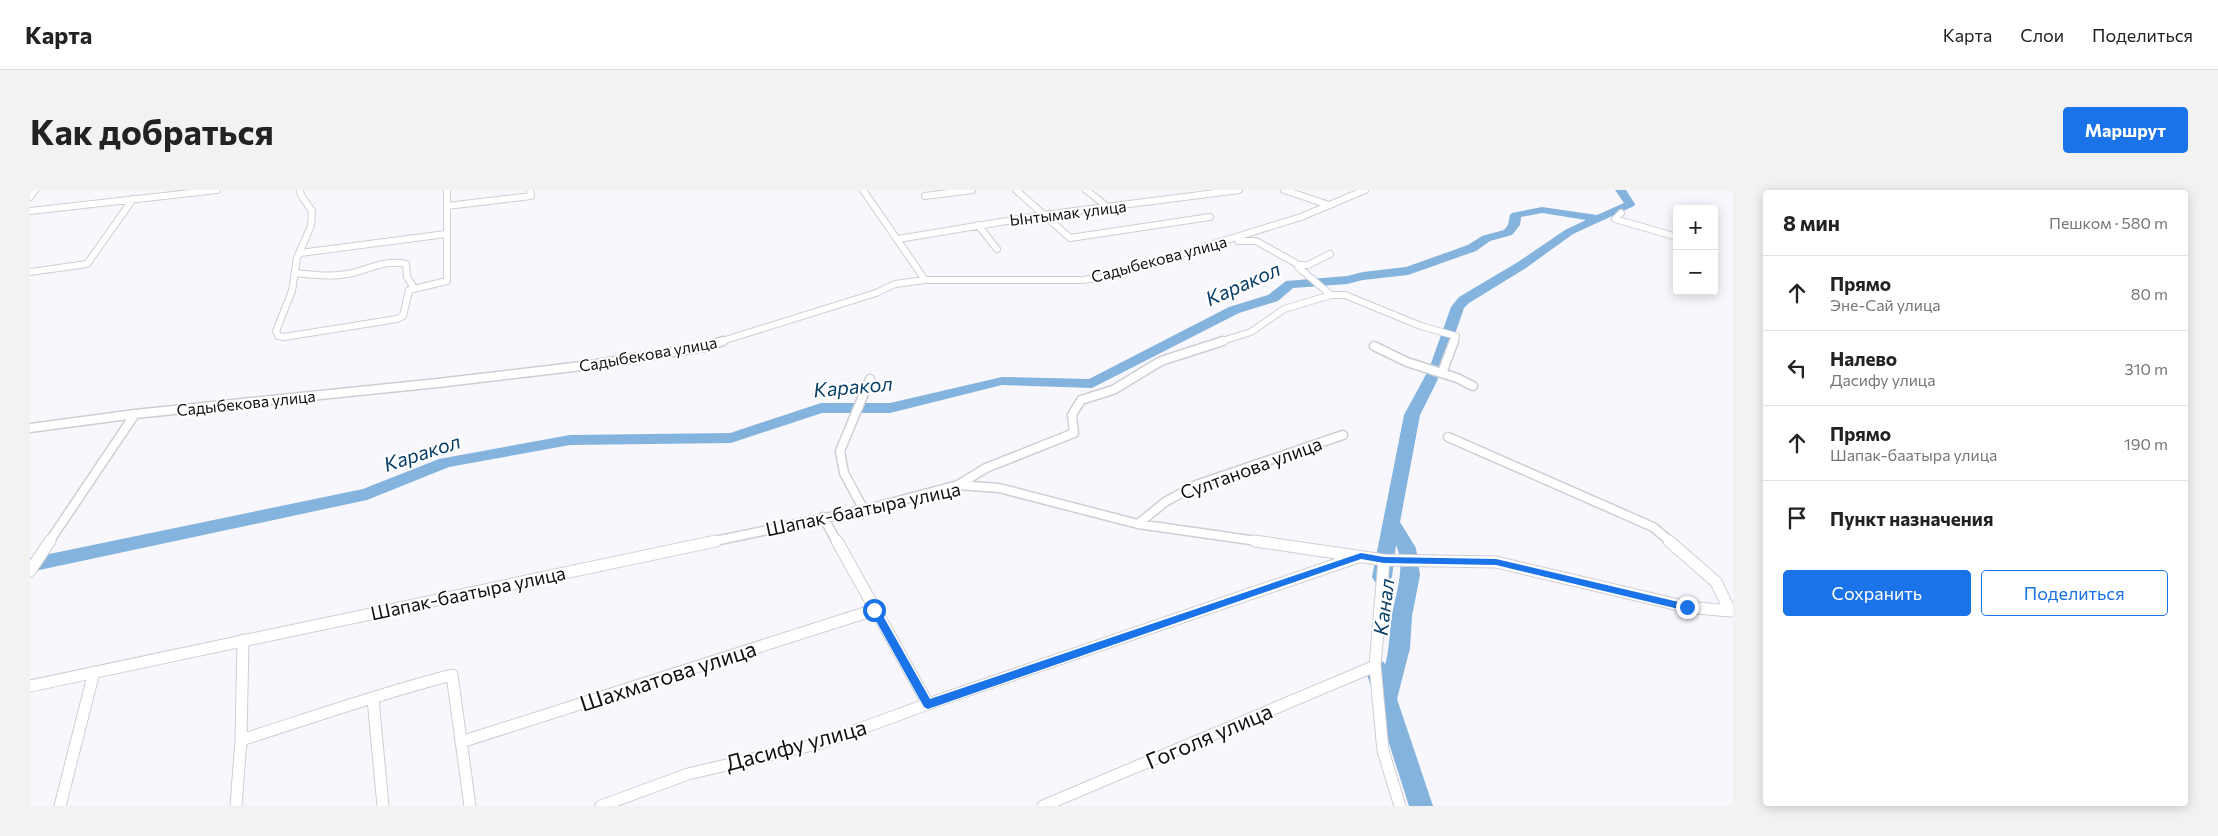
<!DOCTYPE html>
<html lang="ru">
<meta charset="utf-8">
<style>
body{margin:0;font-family:Commissioner,sans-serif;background:#f2f2f2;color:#222}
.controls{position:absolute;right:15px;top:15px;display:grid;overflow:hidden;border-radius:5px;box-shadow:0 2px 12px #0003}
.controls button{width:45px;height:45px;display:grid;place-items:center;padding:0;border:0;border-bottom:1px solid #e0e0e0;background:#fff;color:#222;font:25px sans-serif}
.stop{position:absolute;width:15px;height:15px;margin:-11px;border:4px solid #1a73e8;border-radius:50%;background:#fff}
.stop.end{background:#1a73e8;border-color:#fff;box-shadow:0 1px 5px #0008}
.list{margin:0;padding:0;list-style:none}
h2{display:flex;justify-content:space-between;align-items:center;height:65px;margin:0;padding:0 20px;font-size:21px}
h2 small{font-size:16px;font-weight:400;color:#767676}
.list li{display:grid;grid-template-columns:32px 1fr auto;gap:15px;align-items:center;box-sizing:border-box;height:75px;padding:0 20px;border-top:1px solid #e0e0e0}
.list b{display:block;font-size:19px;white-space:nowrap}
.list p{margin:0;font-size:16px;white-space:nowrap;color:#767676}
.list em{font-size:16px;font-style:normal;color:#767676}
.actions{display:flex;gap:10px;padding:15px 20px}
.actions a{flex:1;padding:11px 0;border:1px solid #1a73e8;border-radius:5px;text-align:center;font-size:18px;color:#1a73e8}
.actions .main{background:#1a73e8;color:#fff}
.icon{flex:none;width:28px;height:28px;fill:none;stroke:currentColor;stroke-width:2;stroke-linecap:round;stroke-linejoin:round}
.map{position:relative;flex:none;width:1703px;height:616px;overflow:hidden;border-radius:5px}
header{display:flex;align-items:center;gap:30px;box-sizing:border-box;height:70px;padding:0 25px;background:#fff;border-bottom:1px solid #e0e0e0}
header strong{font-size:24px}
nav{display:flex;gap:28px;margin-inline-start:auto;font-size:18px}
.intro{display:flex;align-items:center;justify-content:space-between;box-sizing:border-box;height:120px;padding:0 30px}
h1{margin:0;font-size:35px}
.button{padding:12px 22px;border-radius:5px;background:#1a73e8;color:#fff;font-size:18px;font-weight:700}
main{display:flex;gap:30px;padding:0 30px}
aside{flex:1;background:#fff;border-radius:5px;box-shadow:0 2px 12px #0003}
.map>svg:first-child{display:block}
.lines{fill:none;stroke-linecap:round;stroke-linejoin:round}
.river{fill:#84b3de;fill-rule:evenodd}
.street-far2-casing{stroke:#cecfd4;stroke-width:8}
.street-far1-casing{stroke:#cecfd4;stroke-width:11}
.street-casing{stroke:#cecfd4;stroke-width:13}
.street-far2{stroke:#fff;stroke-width:6}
.street-far1{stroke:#fff;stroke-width:8}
.street{stroke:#fff;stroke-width:11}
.route{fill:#1a73e8}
.labels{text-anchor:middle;stroke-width:4;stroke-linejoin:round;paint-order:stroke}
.far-street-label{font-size:16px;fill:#111113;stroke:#fff}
.street-label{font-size:19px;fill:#111113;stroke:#fff}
.water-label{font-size:20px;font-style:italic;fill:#063e67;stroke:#fff}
.near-street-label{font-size:22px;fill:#111113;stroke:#fff}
</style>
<header>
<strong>Карта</strong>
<nav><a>Карта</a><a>Слои</a><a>Поделиться</a></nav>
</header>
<div class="intro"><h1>Как добраться</h1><a class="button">Маршрут</a></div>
<main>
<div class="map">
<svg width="1703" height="616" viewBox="0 0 1703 616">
<rect width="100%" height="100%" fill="#f7f7fd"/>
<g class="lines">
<path class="river" d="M1585,0h11l9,14 -1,2 -61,28 -47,34 -57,35 -5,5 -21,61 -23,46 -20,107 16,26 4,27 -8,41 -2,32 -13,51 36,107h-24l-44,-138 3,-6 8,-2 8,2 1,3c5,-17 4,-33 7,-51 4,-21 14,-47 4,-69l-4,32 -3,5 -7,2 -7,-2 -3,-5 32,-162 25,-46 22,-62 8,-10 59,-35 47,-32 21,-10 -44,-7 -21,4 -1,8 -8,10 -22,6 -14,10 -68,24 -45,5 -16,4 -54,4 -15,13 -39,12 -147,75 -90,-3 -112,28h-68l-91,30 -161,2 -121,22 -82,33 -337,72v-14l333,-69 76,-30 131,-24 160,-2 91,-30h69l112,-26 87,2 140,-72 39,-12 18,-14 61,-5 16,-4 43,-5 62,-22 14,-9 22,-6 4,-5 2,-10 2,-2 30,-6 55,8 27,-12z"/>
<defs>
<path id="street-far2" d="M270,0l1,5 11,16 -1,15 -14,32 -5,33 -16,40 2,5 6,1 113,-18 6,-3 6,-26 38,-9v-91
M833,0l62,90
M986,0l54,48 140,-21
M1056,0l23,18
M1254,0l45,15
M895,6l47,-6
M0,7l5,-7
M417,16l84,-10 -1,-6
M0,21l187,-21
M1591,23l-6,6 62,18
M948,35l19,24
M868,49l145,-24 196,-25
M1208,51h18l43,24 -1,2 33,28
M270,63l146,-19
M1269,75h9l22,-11
M0,82l57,-8 46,-65
M266,83c17,2 35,4 52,1 20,-4 37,-15 58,-10l1,13 7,11
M689,152l157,-49 19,-9 30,-4h157l25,-3 194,-60 64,-27
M1189,152l32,-10 33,-23 47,-14h14l76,31 35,10 -2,6"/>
<path id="street-far1" d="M1344,156l33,16 50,16 16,8
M1412,183l12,-32
M0,238l105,-14 303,-31 152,-18 114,-18 19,-6
M1418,247l205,90 18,15
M928,295l28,-17 88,-35 -2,-18 9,-15 32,-10 48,-29 62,-20
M834,320l-20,-37 -4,-22 30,-72
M793,327l14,25
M1108,334l27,-22 31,-17 147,-50
M19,352l86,-128
M680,352l154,-32 94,-25 41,3 139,36 126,18"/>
<path id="street" d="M807,351l91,163
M1225,351l129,19 112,2 191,45 43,4
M1639,351l47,41 14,29
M1354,370l-9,106 8,85 17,55
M0,381l20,-30
M0,496l686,-145
M343,509l10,107
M211,550c70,-22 140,-47 211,-65l18,131
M431,552l413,-132
M30,616l34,-134
M206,616l5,-66 2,-100
M571,616l87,-32 133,-31 107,-39 430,-147
M1013,616l332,-140"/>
</defs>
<use href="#street-far2" class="street-far2-casing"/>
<use href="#street-far1" class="street-far1-casing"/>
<use href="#street" class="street-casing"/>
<use href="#street-far2" class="street-far2"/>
<use href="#street-far1" class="street-far1"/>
<use href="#street" class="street"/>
</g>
<path class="route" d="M1331,363l23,4 112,2 191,45 5,3 -5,4 -191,-46 -112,-2 -23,-4 -433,150 -4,-2 -54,-97 1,-3h7l52,92z"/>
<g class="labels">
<g class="far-street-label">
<text transform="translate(1038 23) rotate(-7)" y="6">Ынтымак улица</text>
<text transform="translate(1129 69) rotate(-15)" y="6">Садыбекова улица</text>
<text transform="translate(618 164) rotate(-10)" y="6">Садыбекова улица</text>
<text transform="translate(216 213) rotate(-6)" y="6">Садыбекова улица</text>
</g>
<g class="street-label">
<text transform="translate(1221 278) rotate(-20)" y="7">Султанова улица</text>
<text transform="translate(833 319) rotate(-12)" y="7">Шапак-баатыра улица</text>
<text transform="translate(438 403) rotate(-12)" y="7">Шапак-баатыра улица</text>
</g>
<g class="water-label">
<text transform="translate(1213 94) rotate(-24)" y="7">Каракол</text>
<text transform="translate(823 197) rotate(-5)" y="7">Каракол</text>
<text transform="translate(392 263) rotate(-18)" y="7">Каракол</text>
<text transform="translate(1354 417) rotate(-83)" y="7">Канал</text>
</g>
<g class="near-street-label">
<text transform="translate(638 486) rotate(-18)" y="8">Шахматова улица</text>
<text transform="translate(1179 546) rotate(-23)" y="8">Гоголя улица</text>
<text transform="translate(766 555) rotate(-15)" y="8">Дасифу улица</text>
</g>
</g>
</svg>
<div class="controls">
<button>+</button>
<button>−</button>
</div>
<div class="stop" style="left:844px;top:420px"></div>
<div class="stop end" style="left:1657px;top:417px"></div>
</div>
<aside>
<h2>8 мин<small>Пешком · 580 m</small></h2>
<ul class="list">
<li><svg class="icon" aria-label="ahead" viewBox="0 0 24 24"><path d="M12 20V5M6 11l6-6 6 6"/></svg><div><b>Прямо</b><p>Эне-Сай улица</p></div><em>80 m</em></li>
<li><svg class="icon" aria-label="left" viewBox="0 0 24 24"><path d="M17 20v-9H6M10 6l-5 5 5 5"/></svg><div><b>Налево</b><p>Дасифу улица</p></div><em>310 m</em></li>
<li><svg class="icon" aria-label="ahead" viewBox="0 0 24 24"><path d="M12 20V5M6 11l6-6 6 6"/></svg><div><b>Прямо</b><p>Шапак-баатыра улица</p></div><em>190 m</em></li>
<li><svg class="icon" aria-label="arrive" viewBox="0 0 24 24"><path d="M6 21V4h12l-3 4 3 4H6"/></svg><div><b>Пункт назначения</b></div></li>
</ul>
<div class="actions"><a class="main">Сохранить</a><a>Поделиться</a></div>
</aside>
</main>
